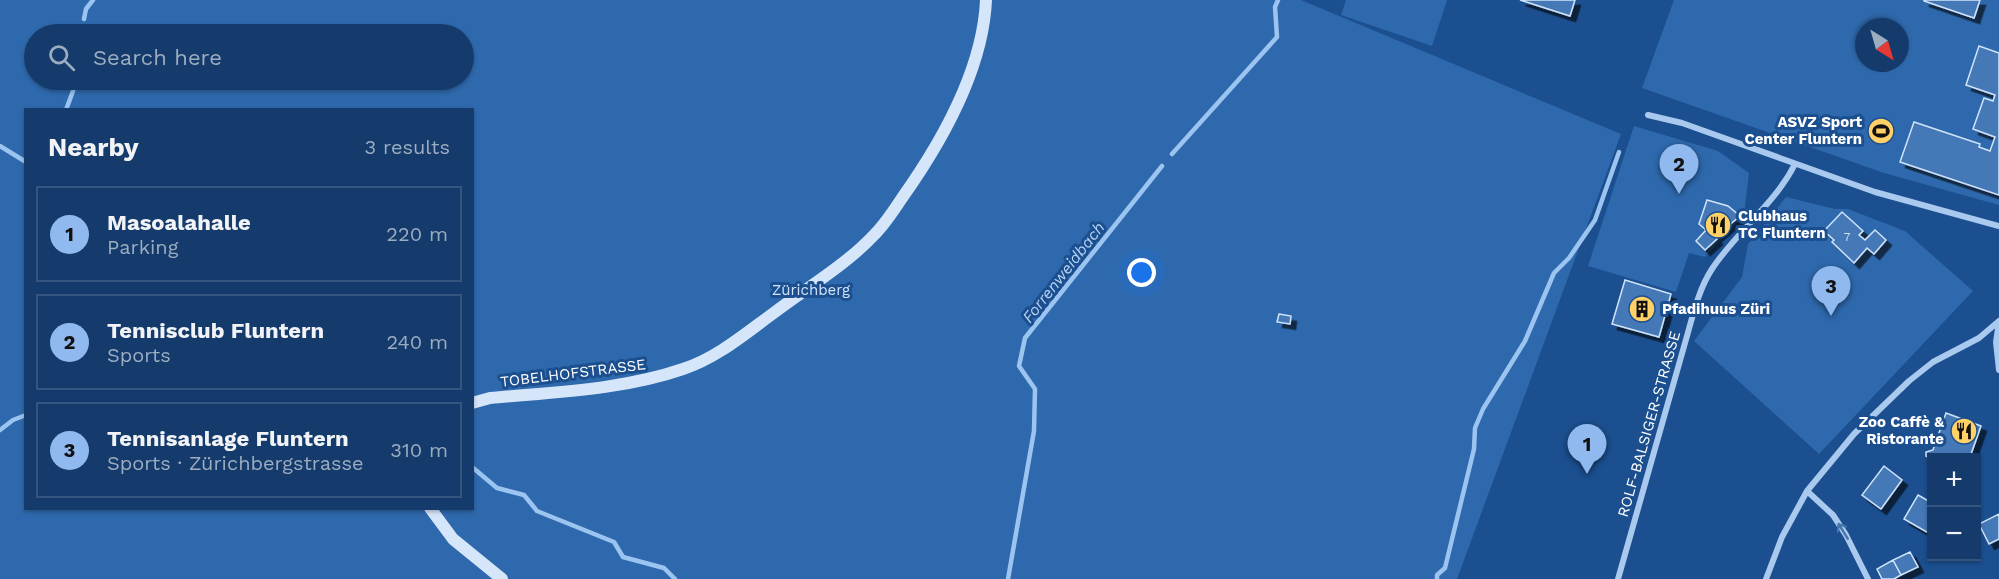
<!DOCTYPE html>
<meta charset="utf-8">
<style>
body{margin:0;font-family:"Work Sans",sans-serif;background:#1d4271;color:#f1f3f6}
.controls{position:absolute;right:18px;bottom:18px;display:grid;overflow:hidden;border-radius:0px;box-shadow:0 2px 4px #0004}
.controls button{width:54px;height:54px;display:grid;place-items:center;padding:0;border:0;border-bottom:2px solid #33557e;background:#143b6b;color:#f1f3f6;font:30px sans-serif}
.compass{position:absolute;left:1855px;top:18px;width:54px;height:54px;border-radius:50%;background:#143b6b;box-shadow:0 2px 4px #0004;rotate:143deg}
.you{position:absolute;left:1142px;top:273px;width:21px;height:21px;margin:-15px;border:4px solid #fff;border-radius:50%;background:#1a73e8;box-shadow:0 0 0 9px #1a73e833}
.badge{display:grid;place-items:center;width:39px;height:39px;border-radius:50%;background:#90b9f0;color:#111;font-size:20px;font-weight:700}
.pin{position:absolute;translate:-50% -50px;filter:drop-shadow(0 2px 3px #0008)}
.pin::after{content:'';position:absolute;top:32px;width:21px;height:18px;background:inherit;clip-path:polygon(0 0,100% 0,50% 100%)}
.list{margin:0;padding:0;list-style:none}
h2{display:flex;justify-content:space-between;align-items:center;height:78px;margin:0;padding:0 24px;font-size:26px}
h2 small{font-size:20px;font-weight:400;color:#9dadc1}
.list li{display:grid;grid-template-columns:39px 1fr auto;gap:18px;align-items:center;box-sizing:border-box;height:96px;margin:0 12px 12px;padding:0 12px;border:2px solid #33557e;border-radius:0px}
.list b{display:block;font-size:22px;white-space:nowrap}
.list p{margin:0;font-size:20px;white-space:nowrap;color:#9dadc1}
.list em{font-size:20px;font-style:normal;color:#9dadc1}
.icon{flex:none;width:33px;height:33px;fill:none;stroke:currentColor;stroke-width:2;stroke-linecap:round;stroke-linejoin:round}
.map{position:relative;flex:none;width:1999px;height:579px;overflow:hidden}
.search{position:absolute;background:#143b6b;box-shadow:0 2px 4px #0004;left:24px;top:24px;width:450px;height:66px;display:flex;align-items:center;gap:15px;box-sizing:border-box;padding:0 21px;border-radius:33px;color:#9dadc1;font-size:22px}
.panel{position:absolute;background:#143b6b;box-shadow:0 2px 4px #0004;left:24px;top:108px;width:450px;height:402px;border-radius:0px}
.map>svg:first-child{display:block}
.green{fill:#2e69ad;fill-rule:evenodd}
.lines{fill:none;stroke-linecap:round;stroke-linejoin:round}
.stream{stroke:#9cc4f0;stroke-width:4.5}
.building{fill:#4478b7;stroke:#cfe3fa;stroke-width:1.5;filter:url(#shadow)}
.street{stroke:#a9c9ee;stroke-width:6}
.secondary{stroke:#d6e6fa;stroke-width:12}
.oneway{stroke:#4674ac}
.labels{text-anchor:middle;stroke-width:6;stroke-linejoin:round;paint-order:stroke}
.number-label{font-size:12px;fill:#d0dded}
.poi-label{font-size:15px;font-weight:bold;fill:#fff;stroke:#1b4f8f;text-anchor:end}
.park-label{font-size:15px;fill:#cfe3fa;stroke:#1b4f8f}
.street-label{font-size:15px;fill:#fff;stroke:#1b4f8f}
.water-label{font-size:16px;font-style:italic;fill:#b5d3f5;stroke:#1b4f8f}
</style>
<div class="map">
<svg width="1999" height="579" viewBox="0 0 1999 579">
<defs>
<filter id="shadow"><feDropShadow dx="5.5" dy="5.5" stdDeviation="0" flood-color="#0009"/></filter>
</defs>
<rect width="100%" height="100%" fill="#1b4f8f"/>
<path class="green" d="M0,0h1301l320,134 -164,445h-1457zM34,34h430v46h-430zM26,110h446v398h-446z
M1346,0h101l-15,46 -91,-31z
M1674,0h325v205l-115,-32 -242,-85zM1864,27h36v36h-36z
M1634,126l84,25 31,22 -5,42 -39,42 -16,-4 -13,39 -88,-26z
M1786,197l49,12h13l57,22 68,60 -154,163 -125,-113 48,-64 6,-33z"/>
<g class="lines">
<path class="stream" d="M84,19l2,-10 7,-9
M76,34l2,-1
M66,110l11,-30
M0,146l26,16
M1172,154l105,-117 -2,-30 3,-7
M0,430l13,-10 13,-5
M472,467l25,21 27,7 13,16 77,31 9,15 41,11 11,11
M1008,579l26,-148 1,-42 -16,-23 6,-28 137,-172
M1437,579v-4l8,-7 29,-119 1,-21 8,-19 42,-68 29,-68 15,-15 26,-38 24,-68"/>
</g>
<path class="building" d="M1520,0h55l-5,16z
M1924,0h56l-6,18 -50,-17z
M1979,46l20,7v142l-99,-33 14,-40 66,22 -1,3 11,4 5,-14 -22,-8 11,-31 9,3 2,-6 -29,-10z
M1707,200l21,6 12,10 -25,21 2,2 -12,11 -9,-9 10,-11 -7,-6z
M1842,212l21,19 -4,4 6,5 10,-10 11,10 -12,14 -7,-6 -13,15 -22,-21 2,-2 -10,-9z
M1625,280l46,14 -12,43 -47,-13z
M1279,314l12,2 -1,8 -13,-2z
M1946,413l35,13 -11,31 2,1h-40v2l-6,-4v-4l7,-2z
M1884,466l18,14 -21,29 -19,-14z
M1918,495l14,8v32l-28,-16z
M1999,514v25l-10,5 -10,-20z
M1910,552l8,15 -17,8 -8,-15z
M1893,560l8,15 -7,4h-12l-5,-10z"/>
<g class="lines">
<path class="street" d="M1648,115l34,8 193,69 124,34
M1999,322l-3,20 3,28
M1807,491l26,24 13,20 22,44
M1618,579l67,-236c7,-24 13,-53 27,-74 24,-37 63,-65 83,-105
M1766,579l16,-42 25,-46 47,-57 55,-53 24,-19 46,-24 20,-17"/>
<path class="secondary" d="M472,403l18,-5c64,-6 132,-8 193,-29 34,-11 63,-36 92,-57 33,-25 71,-47 100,-78 10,-10 19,-24 27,-36 39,-55 81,-129 84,-198
M430,508l23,31 49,40"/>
</g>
<defs><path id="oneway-shaft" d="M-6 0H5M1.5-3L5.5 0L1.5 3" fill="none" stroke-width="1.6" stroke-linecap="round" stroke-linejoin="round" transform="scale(1.5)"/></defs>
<use class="oneway" href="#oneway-shaft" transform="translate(1843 531) rotate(-122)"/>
<defs>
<symbol id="stadium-disc" viewBox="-11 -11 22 22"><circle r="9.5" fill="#ffd166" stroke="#1b4f8f"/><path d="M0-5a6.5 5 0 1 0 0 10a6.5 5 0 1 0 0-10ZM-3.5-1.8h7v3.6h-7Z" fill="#111"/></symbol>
<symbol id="restaurant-disc" viewBox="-11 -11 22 22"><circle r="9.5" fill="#ffd166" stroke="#1b4f8f"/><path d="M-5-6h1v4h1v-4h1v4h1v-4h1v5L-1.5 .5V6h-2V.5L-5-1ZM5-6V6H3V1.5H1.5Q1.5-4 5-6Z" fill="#111"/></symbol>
<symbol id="building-disc" viewBox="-11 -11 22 22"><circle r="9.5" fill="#ffd166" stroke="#1b4f8f"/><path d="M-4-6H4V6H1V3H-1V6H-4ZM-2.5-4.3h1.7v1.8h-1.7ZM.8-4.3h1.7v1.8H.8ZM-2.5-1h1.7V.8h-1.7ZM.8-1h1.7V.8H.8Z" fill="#111"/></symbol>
</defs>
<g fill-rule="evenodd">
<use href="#stadium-disc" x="1866" y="116" width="30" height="30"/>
<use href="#restaurant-disc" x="1703" y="210" width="30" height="30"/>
<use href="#building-disc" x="1627" y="294" width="30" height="30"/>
<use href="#restaurant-disc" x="1949" y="416" width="30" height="30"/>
</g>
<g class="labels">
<g class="number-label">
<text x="1847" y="241">7</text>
</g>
<g class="poi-label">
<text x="1862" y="127">ASVZ Sport<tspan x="1862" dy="17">Center Fluntern</tspan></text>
<text x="1738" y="221" text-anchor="start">Clubhaus<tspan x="1738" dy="17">TC Fluntern</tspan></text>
<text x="1662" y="314" text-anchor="start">Pfadihuus Züri</text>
<text x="1944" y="427">Zoo Caffè &amp;<tspan x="1944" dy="17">Ristorante</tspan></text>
</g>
<g class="park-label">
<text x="811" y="295">Zürichberg</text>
</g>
<g class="street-label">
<text transform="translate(573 373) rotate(-7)" y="5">TOBELHOFSTRASSE</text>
<text transform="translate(1649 424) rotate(-74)" y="5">ROLF-BALSIGER-STRASSE</text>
</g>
<g class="water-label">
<text transform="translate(1063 272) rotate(-52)" y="6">Forrenweidbach</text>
</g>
</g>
</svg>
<div class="controls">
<button>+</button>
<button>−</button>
</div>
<svg class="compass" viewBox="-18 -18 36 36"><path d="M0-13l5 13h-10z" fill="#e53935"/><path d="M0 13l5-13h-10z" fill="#9dadc1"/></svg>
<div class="you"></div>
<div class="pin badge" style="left:1587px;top:474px">1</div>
<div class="pin badge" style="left:1679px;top:194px">2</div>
<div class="pin badge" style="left:1831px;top:316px">3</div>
<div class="search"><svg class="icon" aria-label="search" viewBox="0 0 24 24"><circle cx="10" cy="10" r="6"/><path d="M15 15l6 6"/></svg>Search here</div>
<section class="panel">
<h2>Nearby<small>3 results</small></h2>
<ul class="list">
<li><span class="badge">1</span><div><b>Masoalahalle</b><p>Parking</p></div><em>220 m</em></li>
<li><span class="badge">2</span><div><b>Tennisclub Fluntern</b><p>Sports</p></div><em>240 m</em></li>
<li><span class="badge">3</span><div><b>Tennisanlage Fluntern</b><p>Sports · Zürichbergstrasse</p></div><em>310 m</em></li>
</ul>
</section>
</div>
